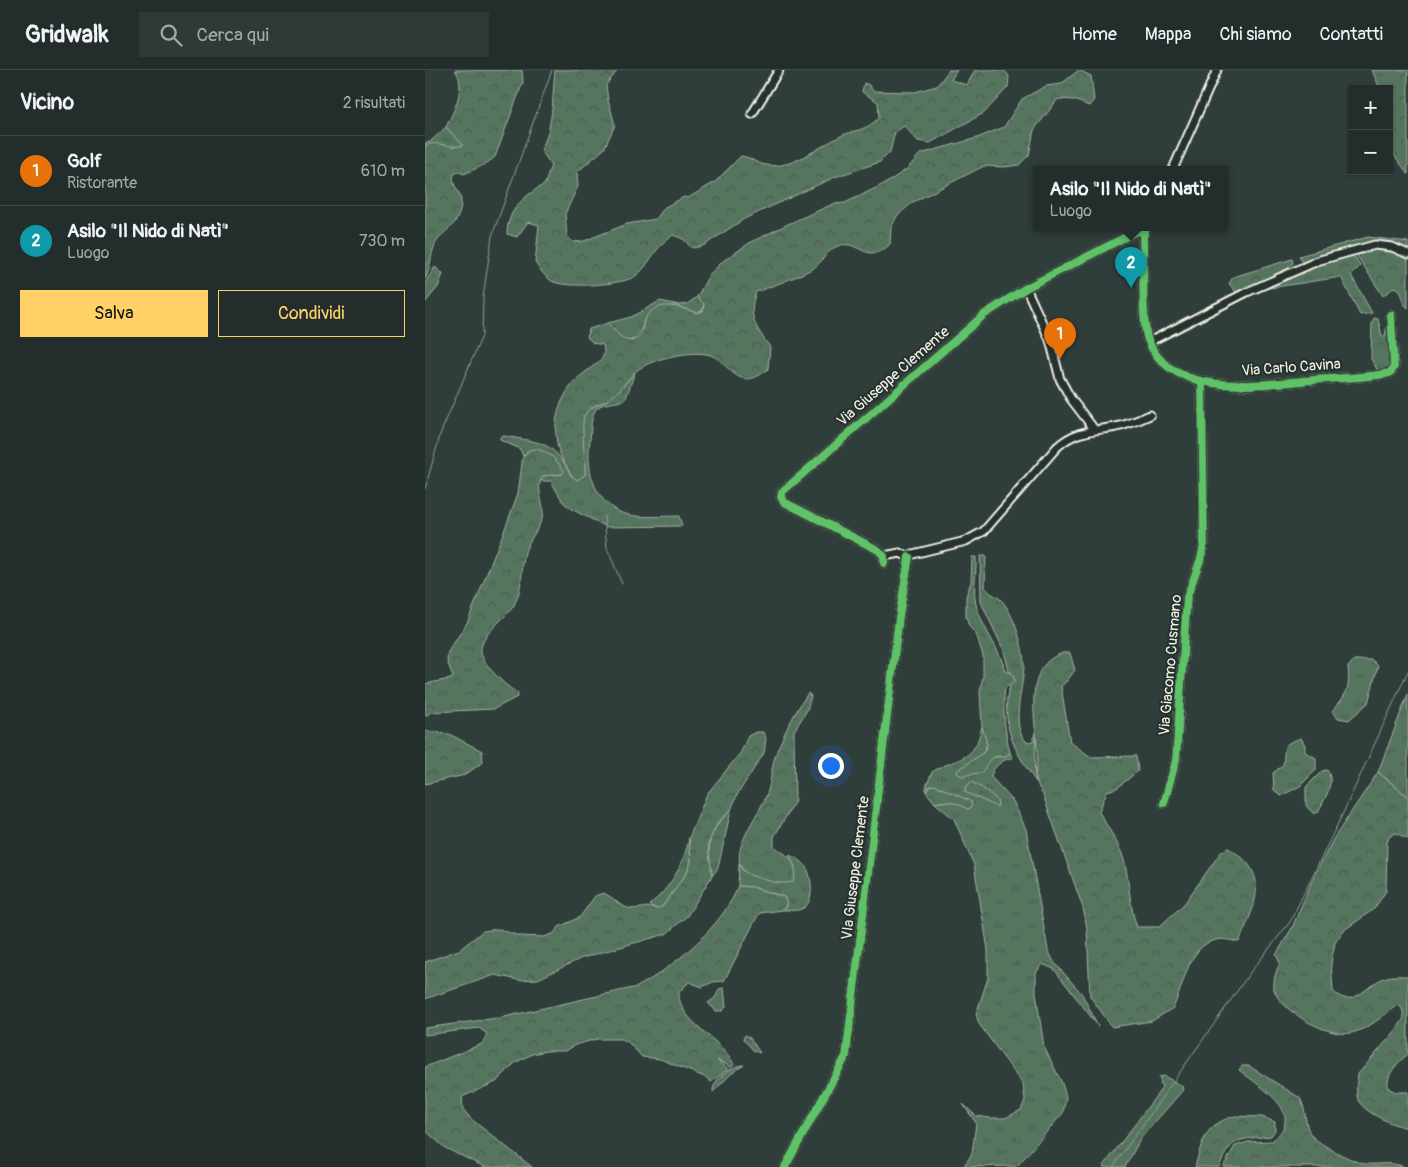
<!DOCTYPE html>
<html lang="it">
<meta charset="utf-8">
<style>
body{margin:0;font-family:Pangolin,sans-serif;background:#2f3a38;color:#f1f3f6}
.controls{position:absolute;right:15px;top:15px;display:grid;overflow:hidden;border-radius:0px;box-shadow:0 1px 4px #0004}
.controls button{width:45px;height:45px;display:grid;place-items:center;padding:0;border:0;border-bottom:1px solid #404a48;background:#232e2c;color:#f1f3f6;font:25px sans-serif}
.you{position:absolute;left:405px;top:695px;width:18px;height:18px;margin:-12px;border:4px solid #fff;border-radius:50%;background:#1a73e8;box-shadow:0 0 0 8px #1a73e833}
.badge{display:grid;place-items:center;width:32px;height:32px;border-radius:50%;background:#ffd166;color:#fff;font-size:16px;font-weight:700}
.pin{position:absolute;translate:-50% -41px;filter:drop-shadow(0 1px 2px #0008)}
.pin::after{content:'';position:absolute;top:26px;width:18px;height:15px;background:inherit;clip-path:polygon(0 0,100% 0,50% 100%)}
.popup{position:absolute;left:608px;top:96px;width:195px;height:65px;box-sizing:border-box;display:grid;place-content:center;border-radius:0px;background:#232e2c;filter:drop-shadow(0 1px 4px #0005);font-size:16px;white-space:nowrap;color:#a3a8a9}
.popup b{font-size:19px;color:#f1f3f6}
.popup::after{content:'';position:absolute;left:50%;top:100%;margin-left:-10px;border:10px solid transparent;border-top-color:#232e2c}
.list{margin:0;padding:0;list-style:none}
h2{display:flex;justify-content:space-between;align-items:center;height:65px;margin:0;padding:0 20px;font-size:21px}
h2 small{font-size:16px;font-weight:400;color:#a3a8a9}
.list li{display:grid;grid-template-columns:32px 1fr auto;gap:15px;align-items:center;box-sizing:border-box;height:70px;padding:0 20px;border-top:1px solid #404a48}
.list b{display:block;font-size:19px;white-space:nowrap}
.list p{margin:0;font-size:16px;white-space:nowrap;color:#a3a8a9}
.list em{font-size:16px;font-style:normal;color:#a3a8a9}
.actions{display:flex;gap:10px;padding:15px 20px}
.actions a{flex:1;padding:11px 0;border:1px solid #ffd166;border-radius:0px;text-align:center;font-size:18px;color:#ffd166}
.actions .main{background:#ffd166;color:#111}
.icon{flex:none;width:28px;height:28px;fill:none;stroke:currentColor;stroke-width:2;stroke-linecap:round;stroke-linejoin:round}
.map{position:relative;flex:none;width:983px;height:1097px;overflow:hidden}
header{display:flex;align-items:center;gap:30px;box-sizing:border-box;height:70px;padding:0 25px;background:#232e2c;border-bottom:1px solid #404a48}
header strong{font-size:24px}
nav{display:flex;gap:28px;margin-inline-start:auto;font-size:18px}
.search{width:350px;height:45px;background:#2f3a38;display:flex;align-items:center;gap:12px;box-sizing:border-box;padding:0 18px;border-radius:0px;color:#a3a8a9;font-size:19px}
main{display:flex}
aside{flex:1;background:#232e2c}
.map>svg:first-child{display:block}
.grass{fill:url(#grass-tufts);stroke:#a4b2a3}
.forest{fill:url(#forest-crowns);stroke:#a4b2a3}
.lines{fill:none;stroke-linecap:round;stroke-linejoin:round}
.stream{stroke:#8da29e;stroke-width:1}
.minor-casing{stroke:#f4f1e8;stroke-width:11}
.minor{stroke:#26332d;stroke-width:7}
.cycleway-casing{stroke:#26332d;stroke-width:11}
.cycleway{stroke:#61c268;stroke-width:8}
.labels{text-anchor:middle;stroke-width:4;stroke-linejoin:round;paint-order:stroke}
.street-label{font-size:15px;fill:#f4f1e8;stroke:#26332d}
</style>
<header>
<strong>Gridwalk</strong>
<div class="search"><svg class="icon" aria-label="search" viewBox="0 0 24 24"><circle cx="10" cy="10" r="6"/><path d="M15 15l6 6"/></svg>Cerca qui</div>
<nav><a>Home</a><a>Mappa</a><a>Chi siamo</a><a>Contatti</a></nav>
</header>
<main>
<aside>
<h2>Vicino<small>2 risultati</small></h2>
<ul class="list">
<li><span class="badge" style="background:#e8710a">1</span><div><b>Golf</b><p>Ristorante</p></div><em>610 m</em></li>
<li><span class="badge" style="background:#0f9aa8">2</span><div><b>Asilo &quot;Il Nido di Natì&quot;</b><p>Luogo</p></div><em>730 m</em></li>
</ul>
<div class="actions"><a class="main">Salva</a><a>Condividi</a></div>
</aside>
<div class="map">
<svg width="983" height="1097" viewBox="0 0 983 1097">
<defs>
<pattern id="grass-tufts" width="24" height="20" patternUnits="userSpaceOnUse" patternTransform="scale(1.25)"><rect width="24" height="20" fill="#55745e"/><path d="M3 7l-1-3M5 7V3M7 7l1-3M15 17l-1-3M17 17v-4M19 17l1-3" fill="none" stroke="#4e5c51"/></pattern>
<pattern id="forest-crowns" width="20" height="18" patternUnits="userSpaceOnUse" patternTransform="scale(1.25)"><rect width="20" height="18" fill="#55745e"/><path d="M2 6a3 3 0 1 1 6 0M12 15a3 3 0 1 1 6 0" fill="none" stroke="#4e5c51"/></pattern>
</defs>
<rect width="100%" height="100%" fill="#2f3d3b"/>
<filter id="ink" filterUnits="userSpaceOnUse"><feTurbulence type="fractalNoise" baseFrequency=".02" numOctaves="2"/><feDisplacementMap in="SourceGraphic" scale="10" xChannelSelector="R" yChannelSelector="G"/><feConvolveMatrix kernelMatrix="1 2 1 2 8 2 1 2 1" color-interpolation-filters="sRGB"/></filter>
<g filter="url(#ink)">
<path class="grass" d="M21,57l17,18 -7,3 -31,-2v-3l5,-1z
M272,227l7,7 -1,6 -6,3 -23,-8 -30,15c-7,30 -22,23 -36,3l23,-6 29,-16 20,4 7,-1z
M210,302l-9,26c-8,7 -21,3 -29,10 -7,7 -6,24 -7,33 -5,30 6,67 39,74 16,3 34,1 50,1l3,10 -75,1 -36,-18 -8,-7 -12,-21h-11l3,-5 19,-2 -35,-23 -4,5 -3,-7 -20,-9v-3l4,-1c38,7 49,4 68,41l13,-2c1,-16 -5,-42 -3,-54 4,-17 23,-16 32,-26 8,-7 14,-15 21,-23z
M555,486h6l-1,31c4,6 8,7 14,11 14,12 25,49 25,67 0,21 -15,63 3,77l6,-1 2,-9c2,17 -3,33 1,50 -19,-28 -32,-48 -29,-83 1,-10 5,-16 5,-26l-3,-2 -5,-20 -23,-49z
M929,590h18l6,6 -10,37 -19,17 -11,-2 -6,-7c15,-16 18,-23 16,-44z
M983,624v103l-30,-25z
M557,656c5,12 8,22 -3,31h25l6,-4 3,5c-9,0 -21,9 -22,19l22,24 13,28 22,121 6,12 28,32 16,32 -44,-57 -12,-5 -6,9v20l8,54 18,36 4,14 -3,16 -46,53 -54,1 9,-13 4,-31 -13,-19 13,12 14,2h15l16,-8 4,-10 -2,-16 -44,-60 -3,-10 12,-36v-28l-14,-85 -20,-46 -19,-16c12,-3 24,0 35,5l-41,-22 -3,6v-5l6,-15c28,-17 42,-8 50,-46z
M306,740l-13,58 -6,8c-5,-32 -6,-43 19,-66z
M264,768l2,24 -5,12 -23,32 -6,3 -8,-4c21,-16 35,-41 40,-67z
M364,785c4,2 11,4 14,8 9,8 12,36 2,44 -6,5 -16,3 -23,3l4,-3 -2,-10 -32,-10 -14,-1 1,-22 4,7 52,-4z
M299,918l2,19 -4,4h-6l-8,-8 7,-5 4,-9z
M320,965l5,3 10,15 -6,-2 -11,-12z
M319,995l-12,8 -19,19c-1,-12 19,-27 31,-27z
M739,1006l18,10 1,4 -42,48 -16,29h-22l59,-79 -3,-11z"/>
<path class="forest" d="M30,0h67l1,12 -28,75c-9,8 -20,12 -31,17l-5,-2 -5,2c-4,12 8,17 7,29 -1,25 -20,27 -26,42 -5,10 -4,24 -10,34v-133c12,-7 25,4 38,-1l-17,-18c8,-16 21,-41 9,-57z
M130,0h63l-12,15 2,15 7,25 -11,24 -27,23 1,14 -13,28 2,22 6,6 11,-1 43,-17 29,-5 9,-12 19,-10 4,1 27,-16 26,-26c9,1 16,8 25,9 26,5 53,-19 75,-29 17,-8 21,-3 38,-18l-1,-16 -16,-10 2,-9 5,2 4,6 42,1 22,-6 12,-16h8l-6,10 16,5 8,-15h29l5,6 -1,11 -24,26 -54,30 -12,-2 -14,-15 -9,6 -5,20 -10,10 -45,15 -91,42 -41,27 -11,2 -9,-9 -10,-4c-17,9 -25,34 -39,42 -14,8 -65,11 -80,5 -8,-3 -14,-13 -19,-19l4,-38 -11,-3 -11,15 -10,-3c0,-24 18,-39 38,-50l6,-19 -10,-15c13,-26 11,-51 14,-80z
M654,0l12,6 3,24 -5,6 -15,-6 -16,-1 -24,31 -5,25 -10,10 -15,2 -20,-1 -71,36 -16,14 -6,12 -1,16c-23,23 -32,-6 -52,2 -12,4 -15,17 -26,23 -17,9 -37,16 -56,23 -9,24 0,36 14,55l-2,22c-33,28 -39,-12 -62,-15 -19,-3 -58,5 -72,19 -7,7 -13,17 -21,23 -8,8 -21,7 -28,18 -5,7 1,49 0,61l-8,5c-8,-5 -10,-14 -15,-22 -13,-26 -5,-59 15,-79 7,-7 17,-12 24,-20 4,-4 3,-8 2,-14l-10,-2 -6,-6 2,-8 19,-6c6,8 22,28 33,11 2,-4 1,-11 4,-15 12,-21 34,-12 52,-6l6,-2 1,-7 -7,-7 12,-22 14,-14 28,-19 37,-18 45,-20 12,-1 43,-21 19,-13 13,-15 57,-16 27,-11 18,-28 24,-13 15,-2z
M947,0h36v104l-19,-26v-59h-9z
M943,167l40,5v66l-4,-4 -4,-14 -6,-3 -11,9 -29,-45h-9l-42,13 -4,-8z
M924,185l7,3 4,8 -9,9 21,38 -12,2 -19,-38 -78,12 50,-25z
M867,189l1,4 -6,6 -50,24 -8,-9 4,-7z
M10,197l8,7 -5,13 -13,16v-20z
M949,248l4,1 4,17h3l2,-13 3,4 2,38 -2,3 -12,3 -7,-12 1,-36z
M106,379c15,0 25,9 33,22l-2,3 -19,2c-8,12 1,25 0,38 -2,13 -14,25 -18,38 -4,17 -2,37 -11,53 -8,14 -33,28 -33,46 -1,11 27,38 37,42l-1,4 -23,12 -62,3 -7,4v-32l25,-5 3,-2 -6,-16 1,-9 19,-29 39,-97 12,-33 5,-37z
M547,487h4c1,19 -5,36 2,54 7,21 22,38 27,60l7,2 3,8 -10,7c-3,23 0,43 5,65l-6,4c-12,-4 -16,6 -22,15l-19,4 -5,-2 -1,-3 27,-19 3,-7 -5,-19 -2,-34 3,-16v-20l-6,-20 -8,-10 -3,-9v-21l5,-14z
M638,583h7l5,17 -8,11 -6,5 9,56 21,15 45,-1 2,15 -21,17 -10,3 -8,21c10,18 24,36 27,57 4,20 4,39 11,58h22l25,-23 37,-52 7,-4c45,25 27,57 11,94 -7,-1 -16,-4 -23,-2 -29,6 -32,47 -43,68l-21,13 -40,6 -22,-31 -3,-68 -4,-20 -40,-113c-14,-24 -4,-24 -6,-47 -2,-31 -14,-83 26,-95z
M383,623l3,3 -4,14 -13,21 1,70 -21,36v9c14,10 26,16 19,36 -13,3 -24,-1 -37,-5 -40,-11 3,-61 11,-83 4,-11 4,-23 7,-34 8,-25 20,-46 34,-67z
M0,661l24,3 33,17 1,11 -18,13 -40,9z
M331,662h7l3,6 -2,15 -27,42 -6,15 -13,12 -10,22 4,32 -25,40 -21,18 -84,24 -44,21 -19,1 -24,-5 -70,24v-37l34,-12 24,-19 16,-2 20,7 25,1 9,-3 6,-7 21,-10 15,-21 8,-3c10,3 15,13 25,15 11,3 18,-4 29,1l6,-3 23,-32 5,-12 -2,-24 18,-44 34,-42 7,-16z
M876,668l4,7v7l11,6v12l-16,16 -19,10 -7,-6 -1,-17 10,-8c3,-19 -3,-20 18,-27z
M902,700c9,13 -3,30 -9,42l-4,2 -8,-8v-19l16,-16z
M953,702l30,25v42l-12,-6 -6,3 -3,6 -1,49 -12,18 -31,22 -8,12 -4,20 2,28c19,20 33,-6 51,-13 8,-3 16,-2 24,-2v78c-10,9 -22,19 -20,34l8,4h12v36c-13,-2 -41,-14 -49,-26 -4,-7 -2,-20 -1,-28l39,-45 7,-11 -2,-10 -5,-3c-14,11 -28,24 -46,28 -21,5 -72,-22 -77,-44 -1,-9 2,-18 6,-26l-4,-8 16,-27 22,-52 20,-38z
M546,712c10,5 21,11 27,20l-1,5 -32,-15v-4z
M510,715l37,17 -2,6 -3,1c-10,-7 -21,-9 -32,-6l-9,-11 3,-6z
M313,816l14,1 32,10 3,7 -5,6 -22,3 -3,4 -33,64 -11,1 -11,5 -13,-5 -10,10c-2,30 45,47 55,73l-3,2 -14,-7 11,9 -17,13 -4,-4 -47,-19 -18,-2 -14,-15 -7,-3h-24l-22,6 -9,6h-20l-14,3 -17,9 -19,19 -34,15 1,12 8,10 61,48h-47l-40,-19 -20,-18v-63l57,-23 5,-10 -8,-6 -54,7v-7l79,-11 133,-30c36,-19 87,-62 101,-101z
M817,996h7l51,32c7,12 4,27 11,37 7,9 44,28 55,29 13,1 26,-3 38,3h-181l12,-21 13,-4 24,-1c36,-28 -11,-53 -33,-71z
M810,1046l27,1 13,5v8l-4,6c-32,4 -39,0 -52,31h-24c8,-28 9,-42 40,-51z"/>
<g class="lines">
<path class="stream" d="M0,419l16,-57 41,-96 1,-38 9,-62 60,-166
M179,446l3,32 15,36
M688,1097l139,-197 38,-48 54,-111 64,-140"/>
<defs>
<path id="minor" d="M327,44l27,-44
M748,99l44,-99
M721,157l-3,10c1,22 -2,86 5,103 23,60 115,44 166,40 25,-2 51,-2 76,-7l4,-6 -3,-52
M601,218l24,52 10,39 11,20 23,30
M724,272l98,-50 73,-32 55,-15 17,2 16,7
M459,486l16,-3 9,4
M484,487l4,-3 53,-13 18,-10 73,-84c18,-17 36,-16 59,-20 11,-2 23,-7 34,-12
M459,493v-7l-6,-6 -94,-48 -3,-5 1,-5 203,-178 41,-26 119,-61
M739,733l12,-43 11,-163 14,-39 3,-14 -2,-163
M360,1097l61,-111 53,-439 10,-60"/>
</defs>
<use href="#minor" class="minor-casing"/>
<use href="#minor" class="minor"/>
<defs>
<path id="cycleway" d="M721,157l-3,10c1,22 -2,86 5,103 23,60 115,44 166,40 25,-2 51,-2 76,-7l4,-6 -3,-52
M459,493v-7l-6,-6 -94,-48 -3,-5 1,-5 203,-178 41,-26 119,-61
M739,733l12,-43 11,-163 14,-39 3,-14 -2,-163
M360,1097l61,-111 53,-439 10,-60"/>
</defs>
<use href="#cycleway" class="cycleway-casing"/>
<use href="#cycleway" class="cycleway"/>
</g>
</g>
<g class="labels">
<g class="street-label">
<text transform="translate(866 297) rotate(-4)" y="5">Via Carlo Cavina</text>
<text transform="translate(468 306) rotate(-41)" y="5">Via Giuseppe Clemente</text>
<text transform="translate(745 595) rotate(-85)" y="5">Via Giacomo Cusmano</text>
<text transform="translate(430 798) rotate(-83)" y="5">VIa Giuseppe Clemente</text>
</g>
</g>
</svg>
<div class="controls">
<button>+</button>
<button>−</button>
</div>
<div class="you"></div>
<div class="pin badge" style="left:635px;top:289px;background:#e8710a">1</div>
<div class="pin badge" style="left:706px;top:218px;background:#0f9aa8">2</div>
<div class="popup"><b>Asilo &quot;Il Nido di Natì&quot;</b>Luogo</div>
</div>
</main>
